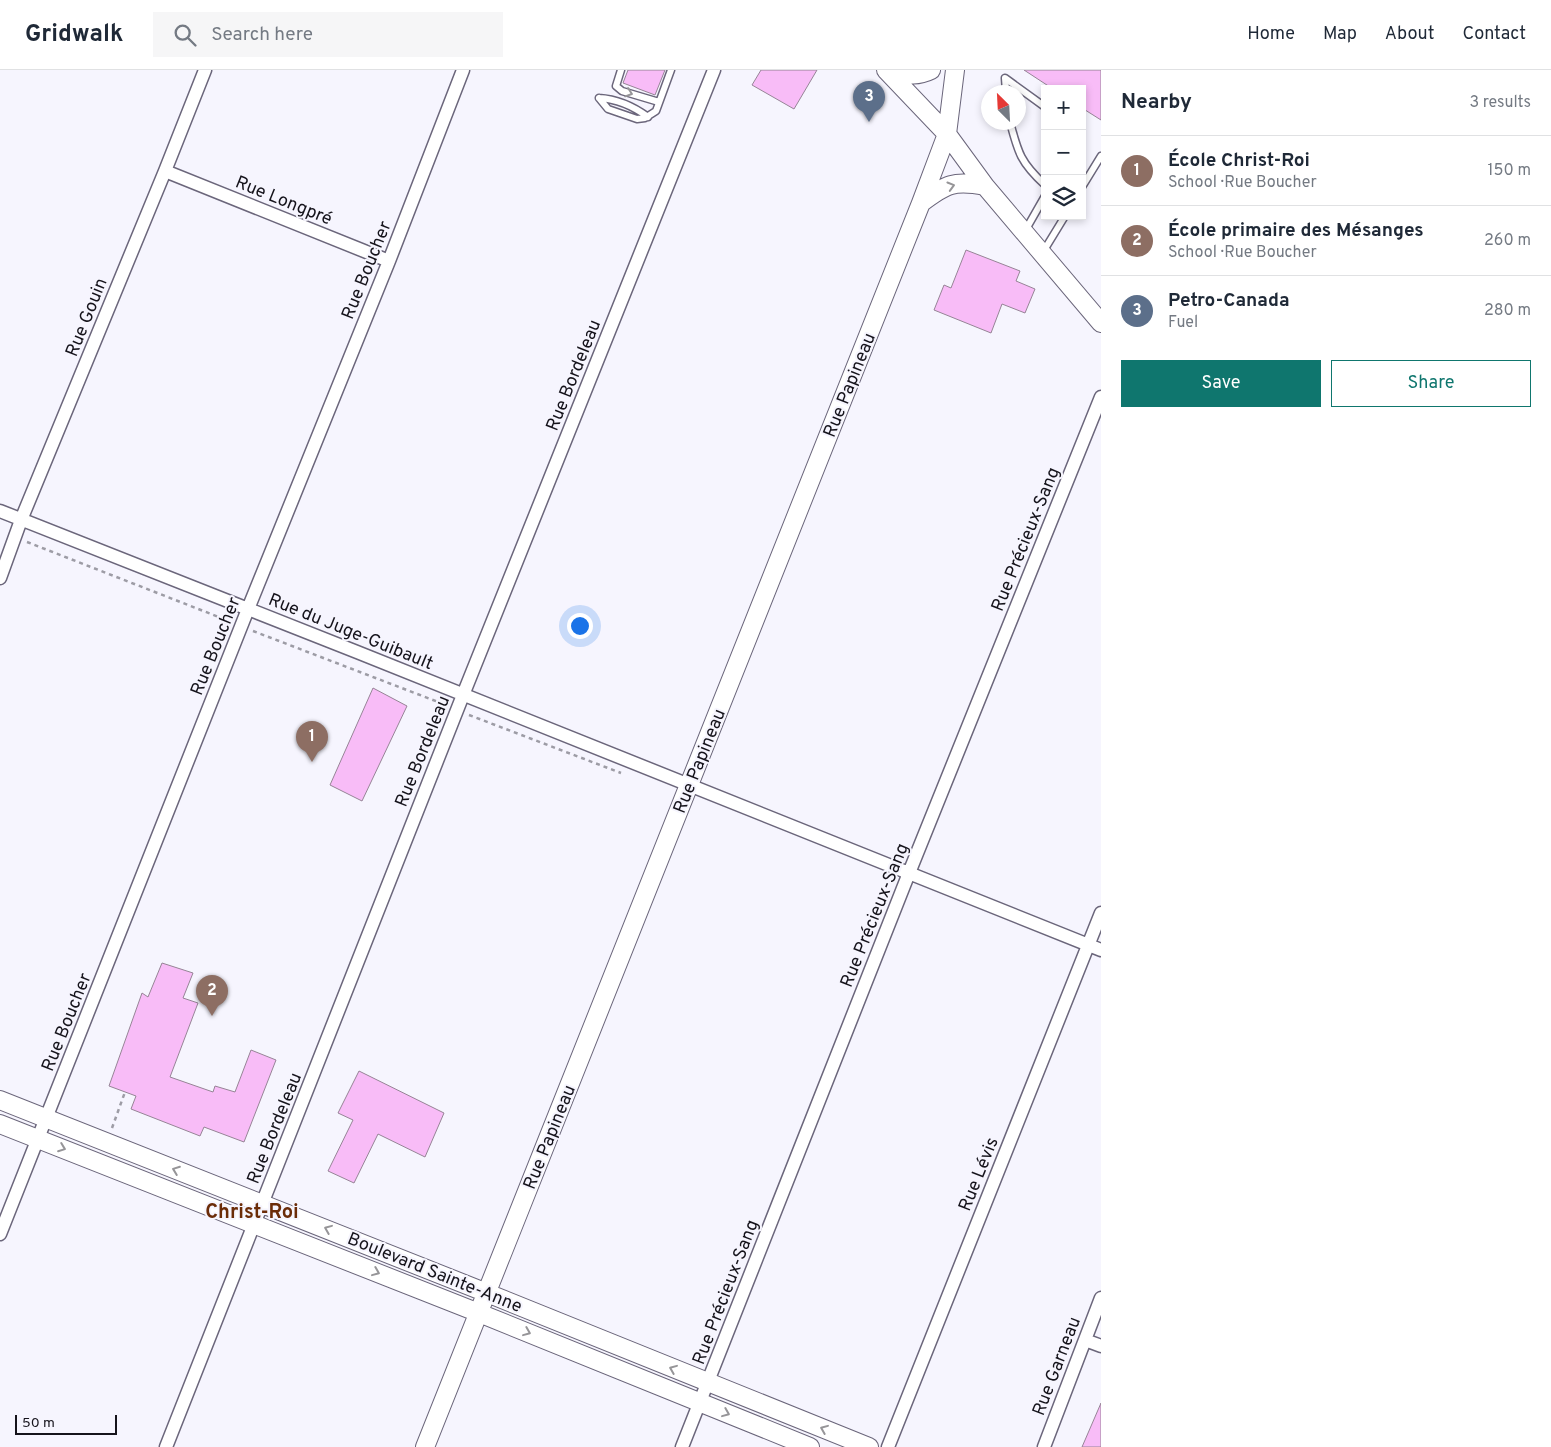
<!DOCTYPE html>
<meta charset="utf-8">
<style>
body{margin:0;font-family:Overpass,sans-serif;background:#f6f6f7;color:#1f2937}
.controls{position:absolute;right:15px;top:15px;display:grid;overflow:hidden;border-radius:0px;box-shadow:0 2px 8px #0003}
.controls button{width:45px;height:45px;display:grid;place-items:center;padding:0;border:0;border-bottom:1px solid #e0e1e3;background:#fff;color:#1f2937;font:25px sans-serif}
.compass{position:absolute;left:981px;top:15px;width:45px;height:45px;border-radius:50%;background:#fff;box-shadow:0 2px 8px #0003;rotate:336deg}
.scale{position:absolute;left:15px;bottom:12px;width:102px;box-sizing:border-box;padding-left:5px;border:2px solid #15131b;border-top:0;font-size:14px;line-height:18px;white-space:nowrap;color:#15131b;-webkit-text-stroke:4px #f6f5fe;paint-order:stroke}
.you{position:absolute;left:579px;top:555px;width:18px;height:18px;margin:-12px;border:4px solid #fff;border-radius:50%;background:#1a73e8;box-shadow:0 0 0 8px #1a73e833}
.badge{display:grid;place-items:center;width:32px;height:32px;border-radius:50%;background:#0f766e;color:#fff;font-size:16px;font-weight:700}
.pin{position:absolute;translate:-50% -41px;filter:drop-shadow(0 1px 2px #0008)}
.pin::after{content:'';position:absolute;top:26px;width:18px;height:15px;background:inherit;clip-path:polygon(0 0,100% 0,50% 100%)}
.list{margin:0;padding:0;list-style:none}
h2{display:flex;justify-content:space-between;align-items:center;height:65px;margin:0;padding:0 20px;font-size:21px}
h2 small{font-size:16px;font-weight:400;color:#747a83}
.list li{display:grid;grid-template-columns:32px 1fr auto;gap:15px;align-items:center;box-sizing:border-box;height:70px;padding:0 20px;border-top:1px solid #e0e1e3}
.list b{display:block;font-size:19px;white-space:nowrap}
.list p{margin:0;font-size:16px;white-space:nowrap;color:#747a83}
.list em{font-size:16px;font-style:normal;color:#747a83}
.actions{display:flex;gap:10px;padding:15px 20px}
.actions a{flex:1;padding:11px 0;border:1px solid #0f766e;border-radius:0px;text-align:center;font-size:18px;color:#0f766e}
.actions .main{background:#0f766e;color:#fff}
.icon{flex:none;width:28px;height:28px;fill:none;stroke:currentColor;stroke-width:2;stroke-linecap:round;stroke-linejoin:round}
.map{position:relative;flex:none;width:1101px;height:1377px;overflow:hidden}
header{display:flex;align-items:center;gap:30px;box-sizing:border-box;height:70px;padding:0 25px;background:#fff;border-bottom:1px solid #e0e1e3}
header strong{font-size:24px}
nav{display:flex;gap:28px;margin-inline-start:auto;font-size:18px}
.search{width:350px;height:45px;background:#f6f6f7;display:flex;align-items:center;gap:12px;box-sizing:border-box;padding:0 18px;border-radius:0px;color:#747a83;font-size:19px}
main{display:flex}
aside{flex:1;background:#fff}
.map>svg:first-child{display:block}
.building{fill:#f8bcf7;stroke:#968496}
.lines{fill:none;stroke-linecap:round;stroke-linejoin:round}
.lane-casing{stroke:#6b667b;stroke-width:9}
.street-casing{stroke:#6b667b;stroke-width:15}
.secondary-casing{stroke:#6b667b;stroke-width:20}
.path{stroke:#9d9ca5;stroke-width:2.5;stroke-dasharray:4 4;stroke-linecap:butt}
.lane{stroke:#fff;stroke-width:6}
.street{stroke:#fff;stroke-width:12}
.secondary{stroke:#fff;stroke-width:18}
.oneway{stroke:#969598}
.labels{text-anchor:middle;stroke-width:4;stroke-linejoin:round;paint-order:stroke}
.street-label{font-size:18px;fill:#15131b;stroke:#f6f5fe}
.quarter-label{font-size:20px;font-weight:bold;fill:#6b2c08;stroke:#f6f5fe}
</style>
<header>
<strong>Gridwalk</strong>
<div class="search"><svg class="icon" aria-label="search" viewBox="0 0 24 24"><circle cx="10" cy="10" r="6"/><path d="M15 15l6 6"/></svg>Search here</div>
<nav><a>Home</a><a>Map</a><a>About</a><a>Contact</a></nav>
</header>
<main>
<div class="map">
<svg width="1101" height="1377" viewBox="0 0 1101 1377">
<rect width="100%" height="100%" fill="#f6f5fe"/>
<path class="building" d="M628,0h37l-10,25 -32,-12z
M761,0h56l-23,39 -42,-24z
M1024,0h77v50l-19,-12v-19h-29z
M966,180l54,21 -4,10 19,8 -10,24 -23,-9 -11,29 -57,-23 10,-25 7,3z
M373,618l34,18 -45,95 -32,-16z
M162,893l31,10 -10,25 15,5 -28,74 43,15 2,-6 20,6 16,-42 25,10 -32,82 -40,-15 -4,9 -69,-27 5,-13 -27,-10 33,-93 6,4z
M359,1001l85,42 -19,44 -47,-23 -24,49 -26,-12 25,-51 -15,-7z
M1101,1333v44h-19z"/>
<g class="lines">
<defs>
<path id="lane" d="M621,0l-5,16 6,5 37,11
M1006,22l-1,-14 40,29
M599,28l9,11 29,10 8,-1 11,-7 15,-41
M599,28c18,1 34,8 49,19
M1010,52c8,31 11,41 35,63
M1082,117l19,-31
M1025,161l20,-35
M1043,182l22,-36"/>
<path id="street" d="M165,101l224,90
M0,441l357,141 744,298
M0,508l21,-58 144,-349 40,-101
M0,1164l248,-625 141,-348 74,-191
M1085,1270l16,6
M166,1377l297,-752 251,-625
M682,1377l227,-574 192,-476
M888,1377l213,-534
M1044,1377l57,-149"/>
<path id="secondary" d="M886,0l61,64 38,52 116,137
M896,0c12,6 23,6 35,0
M921,133c25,-19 33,-23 64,-17
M0,1030l487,193 382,154
M0,1054l479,189 331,134
M425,1377l496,-1244 26,-69 8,-64"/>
</defs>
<use href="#lane" class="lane-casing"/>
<use href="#street" class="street-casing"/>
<use href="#secondary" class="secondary-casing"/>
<path class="path" d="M27,472l202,79
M253,561l193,74
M469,645l152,58
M112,1058l13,-36"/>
<use href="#lane" class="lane"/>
<use href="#street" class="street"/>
<use href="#secondary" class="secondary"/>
</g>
<defs><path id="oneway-chevron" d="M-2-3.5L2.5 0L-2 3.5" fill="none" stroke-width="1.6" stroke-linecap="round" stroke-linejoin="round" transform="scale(1.25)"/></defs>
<g class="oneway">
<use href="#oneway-chevron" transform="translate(629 23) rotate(19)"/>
<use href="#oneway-chevron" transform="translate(951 116) rotate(-16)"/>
<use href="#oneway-chevron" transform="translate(62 1078) rotate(21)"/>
<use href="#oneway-chevron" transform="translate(176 1100) rotate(-159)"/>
<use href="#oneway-chevron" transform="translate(328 1159) rotate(-158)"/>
<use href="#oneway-chevron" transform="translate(376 1202) rotate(22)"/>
<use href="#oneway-chevron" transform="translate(527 1262) rotate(22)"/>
<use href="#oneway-chevron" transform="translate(673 1299) rotate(-158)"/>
<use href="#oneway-chevron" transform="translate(726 1343) rotate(22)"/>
<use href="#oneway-chevron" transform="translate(824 1359) rotate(-158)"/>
</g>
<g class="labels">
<g class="street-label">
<text transform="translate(284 130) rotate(22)" y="6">Rue Longpré</text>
<text transform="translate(366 200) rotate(-68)" y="6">Rue Boucher</text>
<text transform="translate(86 247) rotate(-68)" y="6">Rue Gouin</text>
<text transform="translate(573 305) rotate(-68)" y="6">Rue Bordeleau</text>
<text transform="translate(849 315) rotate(-68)" y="6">Rue Papineau</text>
<text transform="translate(1025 469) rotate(-68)" y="6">Rue Précieux-Sang</text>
<text transform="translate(351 561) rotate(22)" y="6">Rue du Juge-Guibault</text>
<text transform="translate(215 576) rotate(-68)" y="6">Rue Boucher</text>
<text transform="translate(422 681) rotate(-68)" y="6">Rue Bordeleau</text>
<text transform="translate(699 691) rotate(-68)" y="6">Rue Papineau</text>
<text transform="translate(874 845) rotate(-68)" y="6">Rue Précieux-Sang</text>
<text transform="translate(66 952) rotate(-68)" y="6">Rue Boucher</text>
<text transform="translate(274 1058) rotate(-68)" y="6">Rue Bordeleau</text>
<text transform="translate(549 1067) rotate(-68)" y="6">Rue Papineau</text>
<text transform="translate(978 1104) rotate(-68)" y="6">Rue Lévis</text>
<text transform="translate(435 1202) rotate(22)" y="6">Boulevard Sainte-Anne</text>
<text transform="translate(725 1222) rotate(-69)" y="6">Rue Précieux-Sang</text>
<text transform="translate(1056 1296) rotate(-69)" y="6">Rue Garneau</text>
</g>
<g class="quarter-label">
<text x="252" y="1148">Christ-Roi</text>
</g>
</g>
</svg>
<div class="controls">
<button>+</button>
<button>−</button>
<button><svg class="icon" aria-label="layers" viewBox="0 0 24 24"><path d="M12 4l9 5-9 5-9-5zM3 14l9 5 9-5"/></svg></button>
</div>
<svg class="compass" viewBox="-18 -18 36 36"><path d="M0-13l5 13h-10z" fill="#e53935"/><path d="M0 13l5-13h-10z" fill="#747a83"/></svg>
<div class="scale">50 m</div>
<div class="you"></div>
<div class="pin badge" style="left:312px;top:692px;background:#8d6e63">1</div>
<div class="pin badge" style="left:212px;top:946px;background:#8d6e63">2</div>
<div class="pin badge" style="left:869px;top:52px;background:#5c6f8a">3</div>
</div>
<aside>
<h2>Nearby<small>3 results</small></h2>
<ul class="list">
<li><span class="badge" style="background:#8d6e63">1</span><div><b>École Christ-Roi</b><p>School · Rue Boucher</p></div><em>150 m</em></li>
<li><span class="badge" style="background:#8d6e63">2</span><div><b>École primaire des Mésanges</b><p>School · Rue Boucher</p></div><em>260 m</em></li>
<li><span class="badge" style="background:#5c6f8a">3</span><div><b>Petro-Canada</b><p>Fuel</p></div><em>280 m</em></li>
</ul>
<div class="actions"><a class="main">Save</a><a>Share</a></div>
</aside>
</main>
